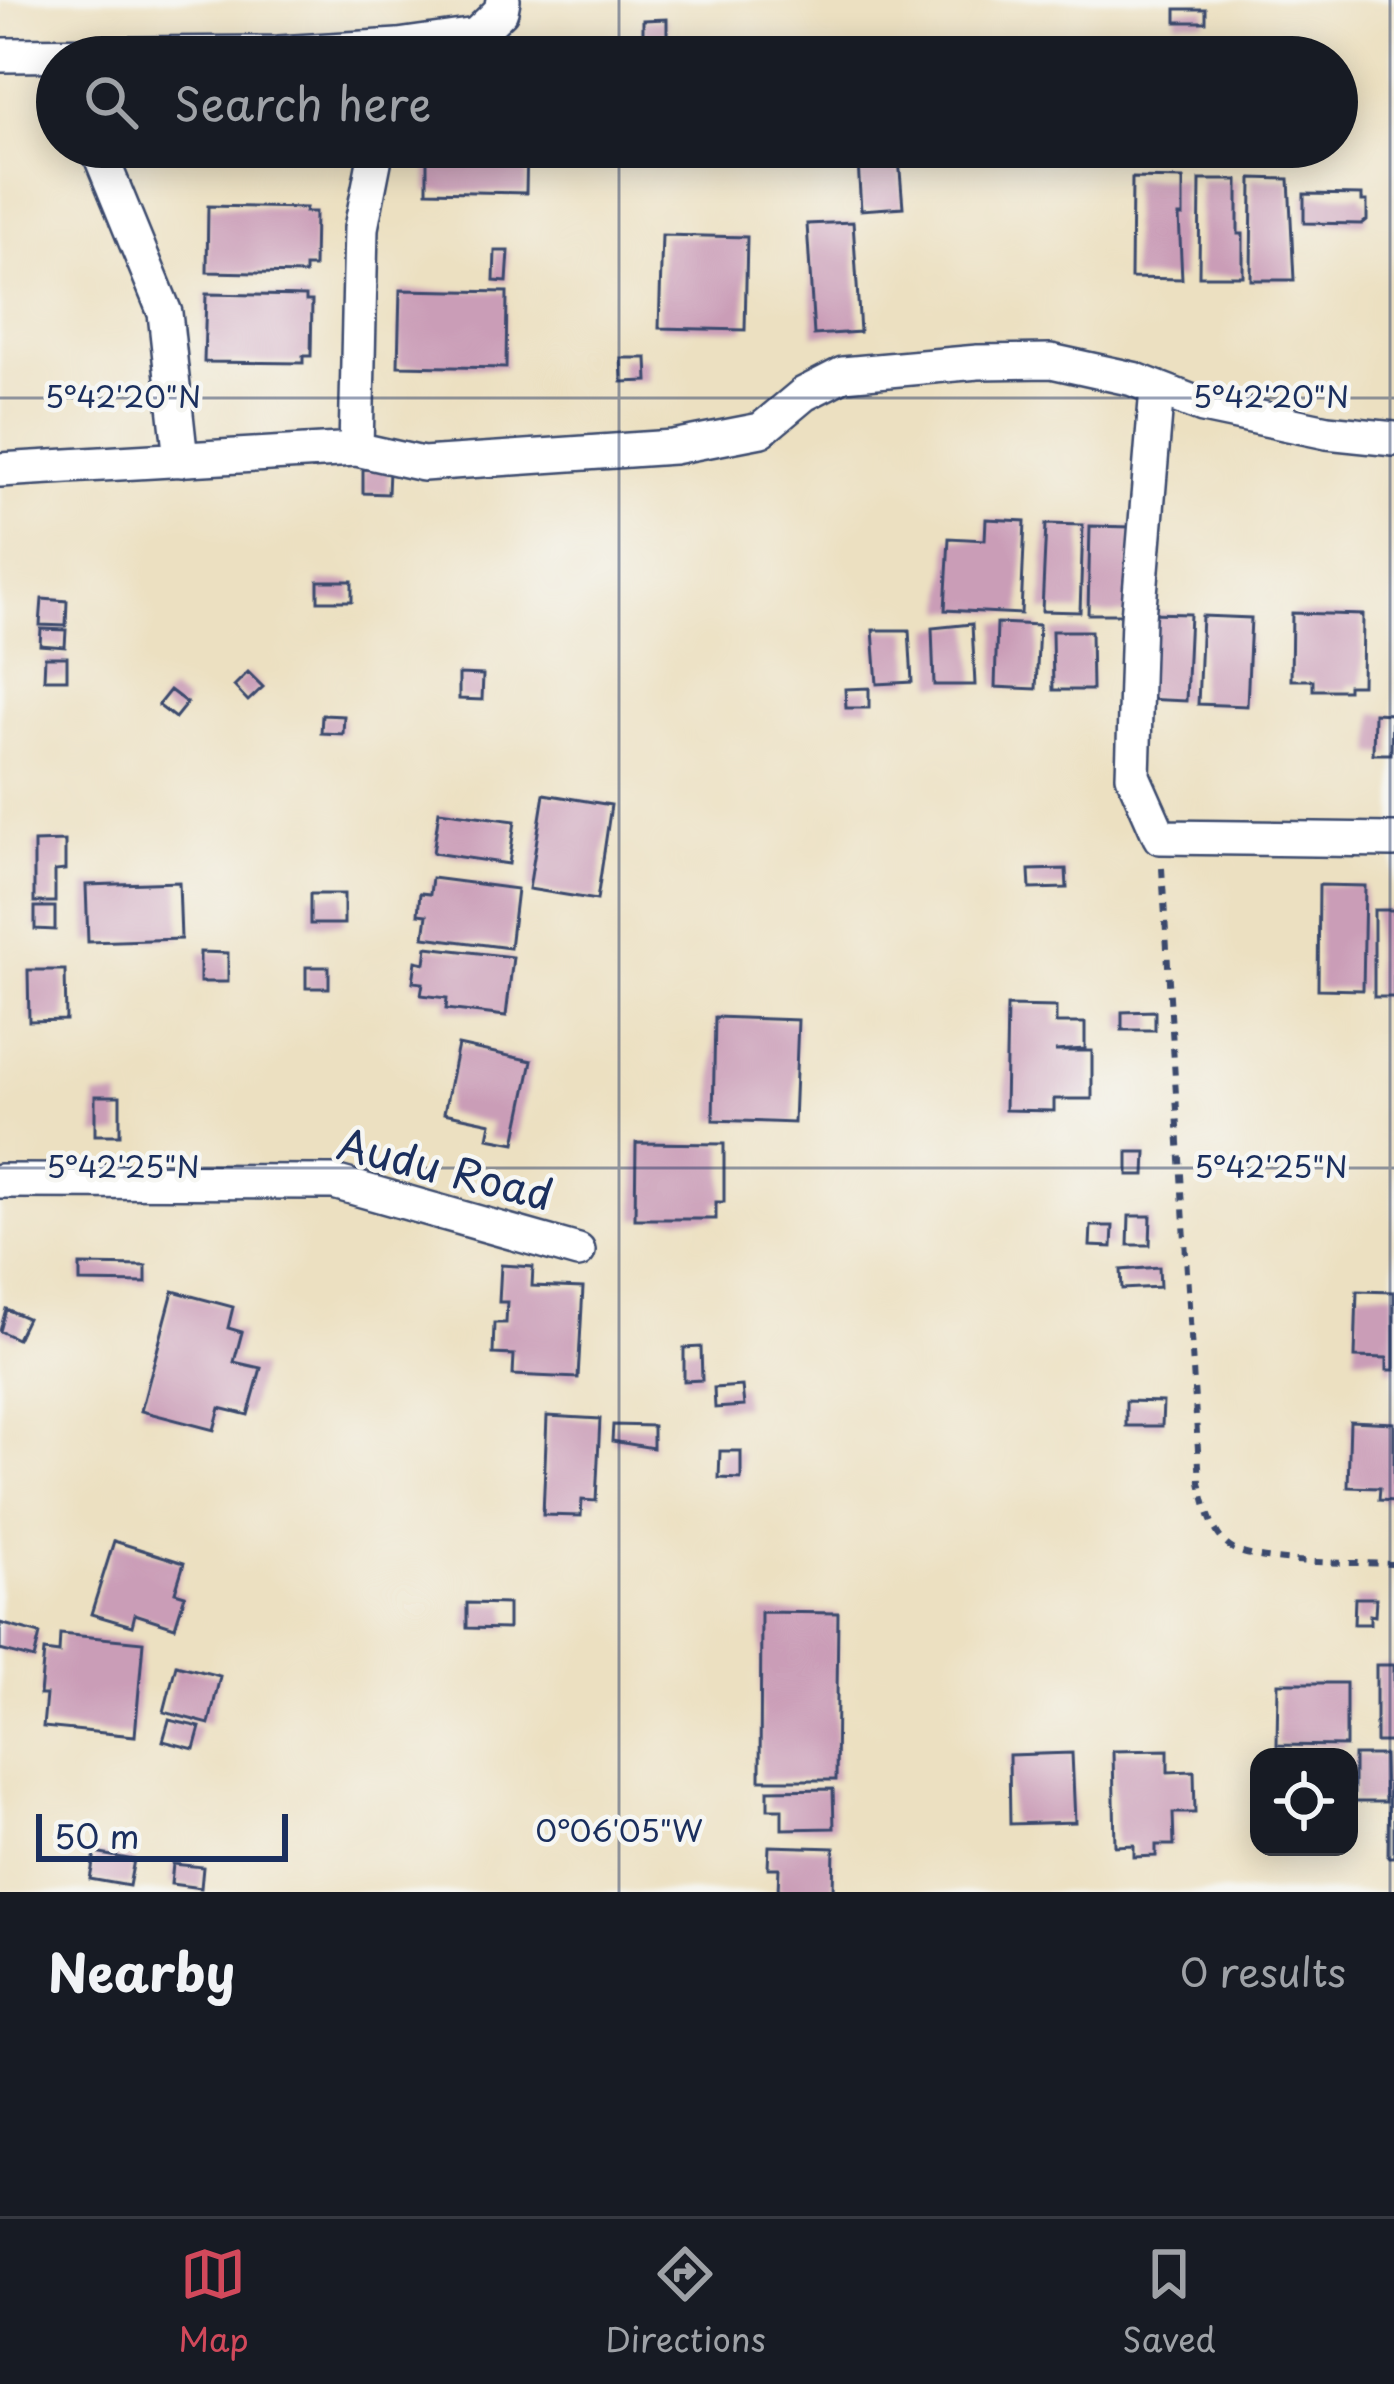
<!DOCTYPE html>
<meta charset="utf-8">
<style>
body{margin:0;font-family:"Playpen Sans",sans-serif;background:#242831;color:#f1f3f6}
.controls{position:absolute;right:36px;bottom:36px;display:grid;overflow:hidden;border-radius:24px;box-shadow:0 6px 30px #0003}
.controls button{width:108px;height:108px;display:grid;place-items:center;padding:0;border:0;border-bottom:3px solid #363941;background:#171b24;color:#f1f3f6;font:60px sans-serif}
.scale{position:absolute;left:36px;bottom:30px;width:252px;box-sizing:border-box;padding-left:12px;border:6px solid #1b2f5e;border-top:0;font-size:33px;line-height:42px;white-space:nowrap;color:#1b2f5e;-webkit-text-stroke:9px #f6f6f2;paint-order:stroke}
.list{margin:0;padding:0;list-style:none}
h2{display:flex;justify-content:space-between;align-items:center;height:156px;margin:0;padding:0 48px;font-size:51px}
h2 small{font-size:39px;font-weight:400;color:#9ea1a6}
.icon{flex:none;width:66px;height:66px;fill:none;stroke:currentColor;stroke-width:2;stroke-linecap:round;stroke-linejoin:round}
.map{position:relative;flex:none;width:1394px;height:1892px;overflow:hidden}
.search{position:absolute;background:#171b24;box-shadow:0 6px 30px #0003;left:36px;right:36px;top:36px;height:132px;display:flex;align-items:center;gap:30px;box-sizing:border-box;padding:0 42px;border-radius:66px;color:#9ea1a6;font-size:45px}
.sheet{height:324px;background:#171b24}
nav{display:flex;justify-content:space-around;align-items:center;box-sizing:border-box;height:168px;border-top:3px solid #363941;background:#171b24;font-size:33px;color:#9ea1a6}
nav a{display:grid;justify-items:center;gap:6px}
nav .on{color:#d1495b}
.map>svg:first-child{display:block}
.building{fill:#ca9db7}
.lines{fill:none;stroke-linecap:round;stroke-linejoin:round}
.minor-casing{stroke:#3a4a6d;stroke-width:38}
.path{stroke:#3a4a6d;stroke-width:6;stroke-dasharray:9 9;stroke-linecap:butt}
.minor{stroke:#fff;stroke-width:33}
.ticks{fill:none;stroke:#1b2f5e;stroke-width:3;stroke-opacity:0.45}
.labels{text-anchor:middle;stroke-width:9;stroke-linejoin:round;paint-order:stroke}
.street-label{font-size:42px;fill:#1b2f5e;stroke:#f6f6f2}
.ticks-label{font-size:30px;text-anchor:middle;fill:#1b2f5e;stroke:#f6f6f2;stroke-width:9;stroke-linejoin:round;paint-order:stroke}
</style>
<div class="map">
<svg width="1394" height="1892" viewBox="0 0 1394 1892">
<rect width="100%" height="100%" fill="#f6f6f2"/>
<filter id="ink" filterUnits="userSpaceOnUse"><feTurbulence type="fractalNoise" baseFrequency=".00833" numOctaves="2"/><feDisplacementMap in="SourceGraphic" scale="24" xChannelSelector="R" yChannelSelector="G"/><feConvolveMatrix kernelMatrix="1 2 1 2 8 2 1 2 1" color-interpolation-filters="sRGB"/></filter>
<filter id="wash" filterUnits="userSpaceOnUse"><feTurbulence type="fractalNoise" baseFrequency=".004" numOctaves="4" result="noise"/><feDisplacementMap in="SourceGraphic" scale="48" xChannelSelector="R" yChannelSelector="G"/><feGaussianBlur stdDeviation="2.7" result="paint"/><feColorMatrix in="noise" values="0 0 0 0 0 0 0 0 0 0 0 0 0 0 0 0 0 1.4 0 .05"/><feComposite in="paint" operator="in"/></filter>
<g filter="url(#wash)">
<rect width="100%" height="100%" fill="#ece0c1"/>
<g id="blocks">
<path class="building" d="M1176,9h30v13h-30z
M667,19v36h-24v-35z
M427,147h100l-1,46 -99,-2z
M857,147h41l5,60 -42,3z
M1132,178l51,1v37h-4l3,63 -51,-1z
M1252,178l37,1 5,101h-43z
M1200,180h38v54h5v42h-44z
M1304,194l58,1v6h5v19l-5,4 -58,-1z
M208,206l98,2 -1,4h10l-1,55h-9v7l-98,-2z
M853,222l7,110 -46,3 -7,-111z
M662,235l85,2 -2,93 -86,-2z
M495,251h14l-2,31 -13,-1z
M400,290l107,2 -1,76 -108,-2z
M206,294l100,2v5h6l-1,55h-8v7l-99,-1z
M621,358h26l1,23 -26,1z
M363,469l26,1 -1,24 -25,-1z
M986,519l39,2 -4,93 -76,-4 4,-72 36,2z
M1046,524l37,1 -3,87 -38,-1z
M1090,526l42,1 -1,87h-43z
M318,581h34v20h-34z
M42,599l25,2 -1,25 -26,-1z
M1147,613l43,1 -4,87 -43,-2z
M1292,613l71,2 -1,70h-14v5h-35v-10h-22z
M1202,616l49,2 -4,88 -49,-2z
M997,623l42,2 -3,64 -41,-2z
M972,624l3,61h-41l-2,-57z
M41,629l25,1 -1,17 -25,-2z
M873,630h36l3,52 -35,2z
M1052,631h39l1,59h-39z
M45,657h22v22h-23z
M248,672l15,15 -15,14 -14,-15z
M459,674l24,1 -1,25 -23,-1z
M869,688v20h-23l-1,-19z
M170,690l17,13 -12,15 -17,-13z
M1374,713l18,1 -1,40h-18z
M322,715l22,1 -1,18 -22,-1z
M544,794l67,11 -14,95 -68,-11z
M439,811l76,10 -6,43 -76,-11z
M65,841v29l-10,1v31h-21v-60z
M1066,869l1,19 -37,1 -1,-19z
M432,878l85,11 -7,59 -86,-11 3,-22 -9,-1 2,-21 10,1z
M179,882l2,57 -93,3 -2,-57z
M1319,885l46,1 -2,104 -45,-1z
M310,894h34v30h-34z
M35,907h20v23l-20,-1z
M1374,910h20v87h-20z
M427,947l86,10 -7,59 -60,-7 1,-11 -26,-3 2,-12 -10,-1 3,-21 9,2z
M200,952l28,1v29h-28z
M306,967h23v21h-23z
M28,970h37l1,50 -37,1z
M1007,1006l49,1v16h29v26l-30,2h37v48h-38v12l-49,-1z
M1155,1011v19h-33v-18z
M715,1017l83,3 -4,103 -81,-3z
M458,1045l74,16 -17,82 -27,-5 3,-15 -47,-10z
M95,1096h25v39h-25z
M636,1143l88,1v58h-8v17h-81z
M1128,1152h18l-1,23h-17z
M1129,1216h22l-1,29h-22z
M1091,1226h22l-1,21 -22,-1z
M80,1265l66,1v17l-66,-1z
M501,1265l32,2 -1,19 51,2 -5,90 -65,-3 1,-20 -21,-1 1,-31h12l1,-21h-8z
M1159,1267l1,20 -38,2 -1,-19z
M173,1291l60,16 -5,21 14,4 -8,30 27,6 -13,47 -28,-7 -6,22 -73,-19z
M1357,1291l37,1v78h-7v-12l-32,-1z
M6,1309l21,9 -10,21 -17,-8z
M701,1347l1,33 -18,1v-33z
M742,1386l2,20 -29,2 -1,-20z
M1126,1401l37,1 -1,24h-36z
M547,1416l53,3 -4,82 -14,-1 -1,16 -38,-1z
M1350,1421l44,2v78l-15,-1 1,-12 -32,-1z
M613,1425l40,1v22l-41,-7z
M720,1451h21v28l-22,-1z
M114,1541l70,22 -9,29 10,3 -10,32 -40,-13 -3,12 -41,-12z
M1355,1598h21l-1,18 -5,-1v9h-16z
M467,1603l41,1v25l-41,-1z
M761,1612l77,1 -2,167h-76z
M0,1623l40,11 -6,25 -34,-9z
M60,1634l83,8 -8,94 -92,-9 3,-32h-6l4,-44 15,2z
M176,1665l44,11 -11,48 -45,-12z
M1376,1665h18v77h-18z
M1278,1683h68v63l-69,-1z
M169,1720l31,7 -6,22 -31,-8z
M1168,1750v22l26,-1 1,42h-22l1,32h-18v11l-22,1v-12l-19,1 -2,-95z
M1072,1753l3,69 -65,2 -1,-69z
M1354,1755h30l1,47h-31z
M1389,1755h5v102h-6z
M833,1789l1,39 -52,1v-20h-14v-19z
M769,1846l65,2 -1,44h-55l1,-24h-11z
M95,1853l39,7 -5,26 -39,-7z
M173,1864l30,3 -2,21 -30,-4z"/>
</g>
</g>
<g filter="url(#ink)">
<use href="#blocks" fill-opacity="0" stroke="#3a4a6d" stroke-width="3"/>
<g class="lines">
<defs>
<path id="minor" d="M0,55l278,-2 120,-7 78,-11 25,-24 2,-11
M97,147l68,166 16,147
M1157,389l-19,229 -5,158 27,61 234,3
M356,449l5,-221 16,-81
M0,470l356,-21 67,15 250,-17 88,-17 43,-36 39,-20 135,-12 73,-1 82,18 70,27 124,26 67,7
M0,1181l334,1 244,69"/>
</defs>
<use href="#minor" class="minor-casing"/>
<path class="path" d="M1162,868l38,614c5,22 12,55 33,67 29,16 124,13 161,15"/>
<use href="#minor" class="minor"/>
</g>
</g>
<path class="ticks" d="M619,0v57M1390,0v1892M619,147v1745M0,398h1394M0,1168h1394"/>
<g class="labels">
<g class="street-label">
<text transform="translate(445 1170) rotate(14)" y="15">Audu Road</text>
</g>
</g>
<g class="ticks-label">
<text x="1271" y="408">5°42'20"N</text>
<text x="123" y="408">5°42'20"N</text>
<text x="1271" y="1178">5°42'25"N</text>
<text x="123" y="1178">5°42'25"N</text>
<text x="619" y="1842">0°06'05"W</text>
</g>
</svg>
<div class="controls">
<button><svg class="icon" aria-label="locate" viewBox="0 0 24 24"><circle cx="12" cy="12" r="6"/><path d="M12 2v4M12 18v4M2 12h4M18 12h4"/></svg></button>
</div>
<div class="scale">50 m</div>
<div class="search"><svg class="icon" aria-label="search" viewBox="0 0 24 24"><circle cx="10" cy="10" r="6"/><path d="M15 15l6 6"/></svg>Search here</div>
</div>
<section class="sheet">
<h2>Nearby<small>0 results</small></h2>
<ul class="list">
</ul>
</section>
<nav>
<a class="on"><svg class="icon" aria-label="map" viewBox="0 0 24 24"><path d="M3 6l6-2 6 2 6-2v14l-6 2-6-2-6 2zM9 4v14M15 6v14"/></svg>Map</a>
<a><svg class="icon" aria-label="directions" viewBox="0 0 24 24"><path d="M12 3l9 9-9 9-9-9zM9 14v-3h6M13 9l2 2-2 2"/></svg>Directions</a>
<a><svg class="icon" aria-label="saved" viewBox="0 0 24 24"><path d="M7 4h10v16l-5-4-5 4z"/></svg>Saved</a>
</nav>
